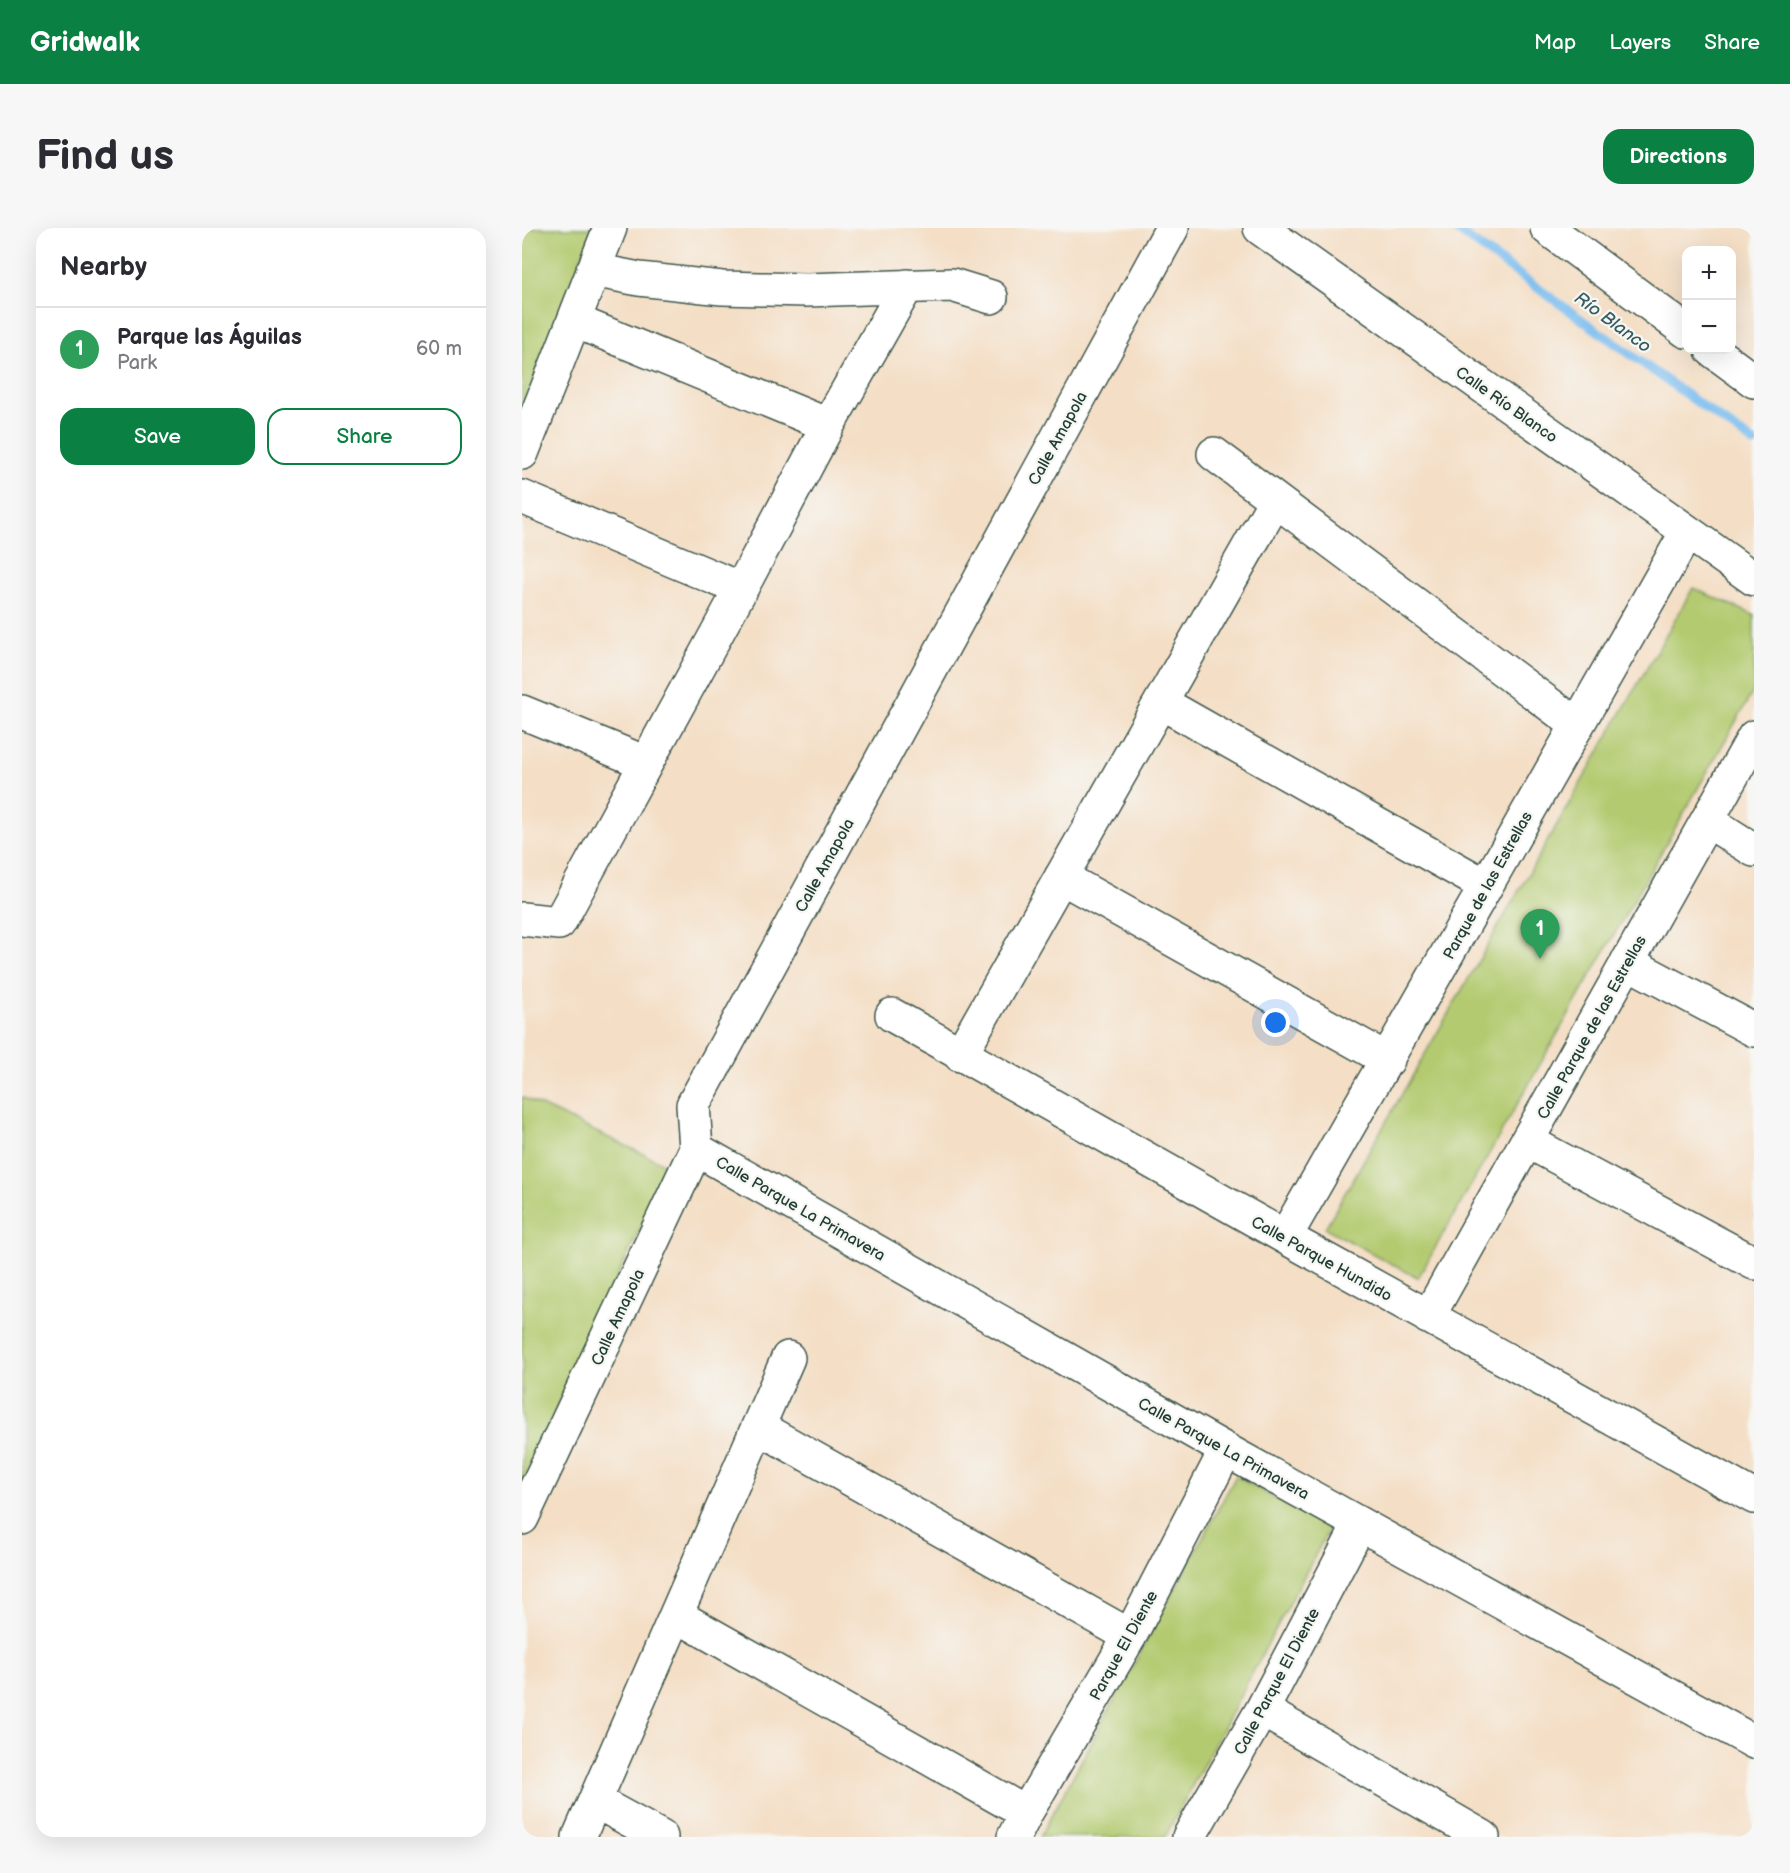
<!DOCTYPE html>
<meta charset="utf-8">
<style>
body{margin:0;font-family:"Balsamiq Sans",sans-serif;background:#f7f7f7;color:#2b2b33}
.controls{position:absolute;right:18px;top:18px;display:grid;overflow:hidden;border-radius:12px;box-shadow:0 6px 24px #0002}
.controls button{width:54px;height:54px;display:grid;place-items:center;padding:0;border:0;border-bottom:2px solid #e1e1e2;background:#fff;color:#2b2b33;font:30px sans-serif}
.you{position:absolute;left:754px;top:795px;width:21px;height:21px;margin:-15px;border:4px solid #fff;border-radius:50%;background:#1a73e8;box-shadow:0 0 0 9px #1a73e833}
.badge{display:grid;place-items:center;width:39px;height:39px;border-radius:50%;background:#0b8043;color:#fff;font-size:20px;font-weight:700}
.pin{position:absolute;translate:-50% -50px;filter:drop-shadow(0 2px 3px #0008)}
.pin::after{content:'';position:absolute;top:32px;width:21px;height:18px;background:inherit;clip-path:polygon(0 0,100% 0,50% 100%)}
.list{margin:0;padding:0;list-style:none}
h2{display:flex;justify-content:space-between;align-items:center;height:78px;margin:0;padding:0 24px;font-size:26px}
h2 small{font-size:20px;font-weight:400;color:#7c7c81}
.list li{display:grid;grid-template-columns:39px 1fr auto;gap:18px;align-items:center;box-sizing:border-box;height:84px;padding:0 24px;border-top:2px solid #e1e1e2}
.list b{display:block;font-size:22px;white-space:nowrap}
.list p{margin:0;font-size:20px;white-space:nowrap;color:#7c7c81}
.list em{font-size:20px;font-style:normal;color:#7c7c81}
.actions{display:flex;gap:12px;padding:18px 24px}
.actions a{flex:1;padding:14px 0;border:2px solid #0b8043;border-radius:18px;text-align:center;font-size:21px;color:#0b8043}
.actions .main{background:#0b8043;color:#fff}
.map{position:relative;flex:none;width:1232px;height:1609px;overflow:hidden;border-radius:18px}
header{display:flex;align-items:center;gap:36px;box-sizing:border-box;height:84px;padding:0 30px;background:#0b8043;color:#fff}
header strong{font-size:28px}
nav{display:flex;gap:33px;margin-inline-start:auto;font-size:21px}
.intro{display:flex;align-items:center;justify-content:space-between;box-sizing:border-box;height:144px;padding:0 36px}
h1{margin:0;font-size:42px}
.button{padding:15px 27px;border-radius:18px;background:#0b8043;color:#fff;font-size:21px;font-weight:700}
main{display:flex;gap:36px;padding:0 36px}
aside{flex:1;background:#fff;border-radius:18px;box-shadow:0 6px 24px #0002}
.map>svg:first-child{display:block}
.green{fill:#b3ca6f;stroke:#698452;stroke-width:1.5}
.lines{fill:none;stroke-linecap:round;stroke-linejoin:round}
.stream{stroke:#7abef0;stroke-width:9}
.minor-casing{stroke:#3f554a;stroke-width:36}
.minor{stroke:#fff;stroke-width:33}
.labels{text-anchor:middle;stroke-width:4.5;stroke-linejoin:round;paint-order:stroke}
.street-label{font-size:16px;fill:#1f3d34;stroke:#f6f6f2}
.water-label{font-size:18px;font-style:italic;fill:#365d63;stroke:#f6f6f2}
</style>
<header>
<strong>Gridwalk</strong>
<nav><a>Map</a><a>Layers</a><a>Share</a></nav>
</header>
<div class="intro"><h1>Find us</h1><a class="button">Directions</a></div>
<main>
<aside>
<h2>Nearby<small></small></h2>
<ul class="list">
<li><span class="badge" style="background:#2e9e5b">1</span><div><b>Parque las Águilas</b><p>Park</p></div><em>60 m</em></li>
</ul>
<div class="actions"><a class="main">Save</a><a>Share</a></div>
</aside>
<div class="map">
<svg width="1232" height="1609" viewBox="0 0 1232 1609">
<rect width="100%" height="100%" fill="#f6f6f2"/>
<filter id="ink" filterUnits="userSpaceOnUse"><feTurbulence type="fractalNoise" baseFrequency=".0167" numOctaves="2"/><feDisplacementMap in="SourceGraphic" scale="12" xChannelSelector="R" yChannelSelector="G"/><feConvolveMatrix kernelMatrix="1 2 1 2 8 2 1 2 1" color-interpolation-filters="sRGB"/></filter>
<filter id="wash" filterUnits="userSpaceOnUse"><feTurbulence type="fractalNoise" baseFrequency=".008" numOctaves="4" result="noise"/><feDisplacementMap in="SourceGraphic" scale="24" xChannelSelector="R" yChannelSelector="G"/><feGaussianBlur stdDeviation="1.35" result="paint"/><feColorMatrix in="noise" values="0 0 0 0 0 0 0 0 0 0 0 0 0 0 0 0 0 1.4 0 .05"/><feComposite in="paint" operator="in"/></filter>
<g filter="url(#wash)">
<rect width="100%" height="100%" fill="#f4dec5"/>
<path class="green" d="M0,0h71l-71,182z
M1171,360l61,27v75l-336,588 -93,-50z
M0,869l147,69 -147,316z
M714,1248l93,53 -164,308h-125z"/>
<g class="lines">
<path class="stream" d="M932,0l300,215"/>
</g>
</g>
<g filter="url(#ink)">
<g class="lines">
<defs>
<path id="minor" d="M738,0l494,351
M1025,0l139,103
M71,42l46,9 83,9 85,2 145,-5 39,12
M53,93l253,104
M1190,122l42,31
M0,225l88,-225
M692,226l363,271
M0,269l219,92
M640,475l324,183
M0,484l124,51
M1186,593l46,29
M539,649l327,183
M0,691l37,4 182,-334 87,-164 79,-139
M1105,734l127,68
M370,787l393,222 469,260
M438,827l315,-554
M1005,913l227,122
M174,921l530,301 528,292
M763,1009l201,-351 201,-354
M906,1089l326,-580
M236,1199l372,209
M0,1290l174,-369 -3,-44 479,-877
M154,1387l350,198
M740,1482l221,127
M73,1573l66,36
M57,1609l209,-479
M492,1609l12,-24 104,-177 96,-186
M667,1609l73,-127 98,-186"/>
</defs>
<use href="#minor" class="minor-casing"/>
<use href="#minor" class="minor"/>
</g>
</g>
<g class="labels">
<g class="street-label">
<text transform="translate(985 176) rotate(35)" y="6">Calle Río Blanco</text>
<text transform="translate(535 210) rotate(-61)" y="6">Calle Amapola</text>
<text transform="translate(302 637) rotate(-61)" y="6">Calle Amapola</text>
<text transform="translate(965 657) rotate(-61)" y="6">Parque de las Estrellas</text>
<text transform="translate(1069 799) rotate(-61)" y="6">Calle Parque de las Estrellas</text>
<text transform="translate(279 980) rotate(30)" y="6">Calle Parque La Primavera</text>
<text transform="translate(800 1030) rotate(29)" y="6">Calle Parque Hundido</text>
<text transform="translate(95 1089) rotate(-65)" y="6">Calle Amapola</text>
<text transform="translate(702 1220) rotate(29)" y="6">Calle Parque La Primavera</text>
<text transform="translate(601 1417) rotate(-61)" y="6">Parque El Diente</text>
<text transform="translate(754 1453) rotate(-62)" y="6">Calle Parque El Diente</text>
</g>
<g class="water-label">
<text transform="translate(1091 94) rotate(36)" y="6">Río Blanco</text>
</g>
</g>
</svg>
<div class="controls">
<button>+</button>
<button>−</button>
</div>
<div class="you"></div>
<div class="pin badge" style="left:1018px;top:731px;background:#2e9e5b">1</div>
</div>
</main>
